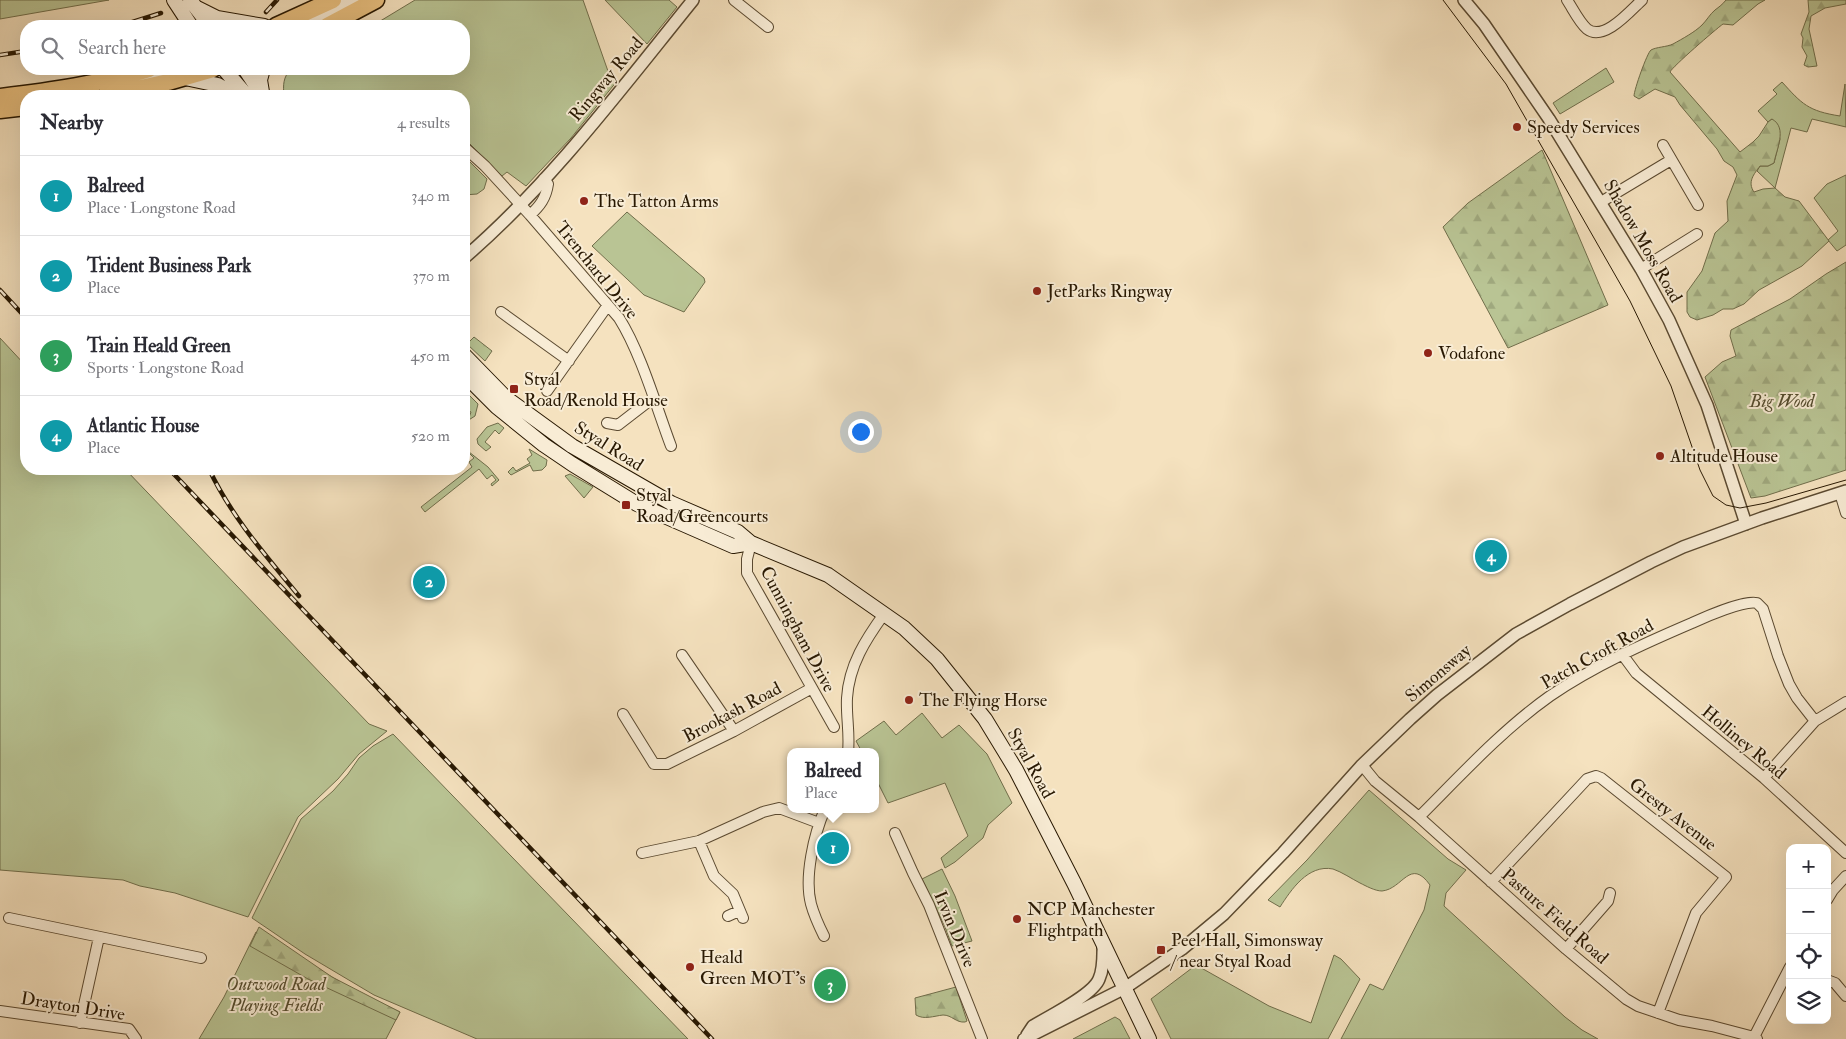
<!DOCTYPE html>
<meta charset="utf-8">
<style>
body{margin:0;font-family:"IM FELL Double Pica",serif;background:#f7f7f7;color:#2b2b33}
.controls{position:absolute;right:15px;bottom:15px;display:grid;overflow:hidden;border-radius:10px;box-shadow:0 5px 20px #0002}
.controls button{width:45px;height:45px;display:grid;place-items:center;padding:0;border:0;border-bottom:1px solid #e1e1e2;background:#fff;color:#2b2b33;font:25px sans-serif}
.you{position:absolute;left:860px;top:431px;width:18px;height:18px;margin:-12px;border:4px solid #fff;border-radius:50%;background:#1a73e8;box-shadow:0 0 0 8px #1a73e833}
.badge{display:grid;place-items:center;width:32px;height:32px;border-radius:50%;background:#8f2418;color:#fff;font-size:16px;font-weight:700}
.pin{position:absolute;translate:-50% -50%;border:2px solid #fff;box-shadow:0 1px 5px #0006}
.popup{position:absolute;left:787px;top:748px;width:92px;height:65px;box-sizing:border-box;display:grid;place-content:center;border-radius:10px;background:#fff;filter:drop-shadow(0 1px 4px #0005);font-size:16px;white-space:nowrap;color:#7c7c81}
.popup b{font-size:19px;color:#2b2b33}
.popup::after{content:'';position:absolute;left:50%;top:100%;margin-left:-10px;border:10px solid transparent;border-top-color:#fff}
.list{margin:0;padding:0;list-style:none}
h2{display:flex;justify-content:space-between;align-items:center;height:65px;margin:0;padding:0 20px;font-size:21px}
h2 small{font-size:16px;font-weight:400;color:#7c7c81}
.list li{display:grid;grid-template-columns:32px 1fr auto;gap:15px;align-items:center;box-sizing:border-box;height:80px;padding:0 20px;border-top:1px solid #e1e1e2}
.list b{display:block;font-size:19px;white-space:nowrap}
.list p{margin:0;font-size:16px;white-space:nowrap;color:#7c7c81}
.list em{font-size:16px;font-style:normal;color:#7c7c81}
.icon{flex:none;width:28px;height:28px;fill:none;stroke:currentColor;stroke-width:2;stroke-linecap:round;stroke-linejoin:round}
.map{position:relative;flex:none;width:1846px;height:1039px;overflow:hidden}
.search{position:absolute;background:#fff;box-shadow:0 5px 20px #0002;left:20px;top:20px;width:450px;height:55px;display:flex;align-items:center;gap:12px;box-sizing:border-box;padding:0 18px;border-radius:20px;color:#7c7c81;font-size:19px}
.panel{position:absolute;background:#fff;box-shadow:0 5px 20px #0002;left:20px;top:90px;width:450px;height:385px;border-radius:20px}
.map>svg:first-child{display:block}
.green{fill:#b9c494;stroke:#706e4b}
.forest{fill:url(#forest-firs);stroke:#706e4b}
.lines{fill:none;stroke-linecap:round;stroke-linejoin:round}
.minor-casing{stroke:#5b4a31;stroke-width:12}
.tertiary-casing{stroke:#5b4a31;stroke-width:14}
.secondary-casing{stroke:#281802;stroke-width:16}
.trunk-casing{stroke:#281802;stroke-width:19}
.minor{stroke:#f8ecd5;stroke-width:10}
.tertiary{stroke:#f8ecd5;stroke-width:11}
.secondary{stroke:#f8ecd5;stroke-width:14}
.trunk{stroke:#eac180;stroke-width:16}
.tram{stroke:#281802;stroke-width:1}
.rail-casing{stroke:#281802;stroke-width:4.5}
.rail{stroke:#f8ecd5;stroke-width:2.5;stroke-dasharray:8;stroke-linecap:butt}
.poi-dot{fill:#8f2418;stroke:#f8ecd5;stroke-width:2}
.labels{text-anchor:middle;stroke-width:4;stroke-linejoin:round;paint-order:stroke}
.street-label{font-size:18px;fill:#281802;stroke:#f8ecd5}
.poi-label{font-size:18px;fill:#281802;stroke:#f8ecd5;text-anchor:start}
.park-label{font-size:18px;font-style:italic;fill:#544c2e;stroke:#f8ecd5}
</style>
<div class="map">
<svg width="1846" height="1039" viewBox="0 0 1846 1039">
<defs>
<pattern id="forest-firs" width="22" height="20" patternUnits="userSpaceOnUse" patternTransform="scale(1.25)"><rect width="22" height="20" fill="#b9c494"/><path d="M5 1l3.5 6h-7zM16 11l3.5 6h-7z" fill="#9fa87e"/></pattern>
</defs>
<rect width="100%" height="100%" fill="#f5e2bf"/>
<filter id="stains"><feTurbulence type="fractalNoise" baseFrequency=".004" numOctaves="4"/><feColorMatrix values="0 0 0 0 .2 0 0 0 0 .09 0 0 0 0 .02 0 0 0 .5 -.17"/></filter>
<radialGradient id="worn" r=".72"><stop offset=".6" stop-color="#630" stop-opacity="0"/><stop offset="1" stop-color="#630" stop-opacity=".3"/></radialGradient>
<path class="green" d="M0,0h109l-109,19z
M415,0h168l26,74 8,7 -46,57 -45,48 -19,-14 -5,4 -38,-38v-42h-60l-6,-4 -3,4h-111c-1,-11 -1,-19 7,-27h173v-43h-92z
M605,0h64l8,7 -30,37z
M1606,68l8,14 -54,32 -7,-11z
M1782,82c20,22 26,29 58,34l5,-32 1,43 -34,-8 -5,13 -16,-4 -16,60 -18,-17 3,-5h8l6,-3 6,-24 -8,-20 -4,3 -10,-11 19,-17 -4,-4z
M464,156l23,23 -3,10 -7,5 -13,1z
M1846,175v70l-9,6 -9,-11 10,-9 -24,-33 13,-14z
M627,212l77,66 1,4 -21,30 -40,-17 -52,-49z
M0,338l26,28v103h99l244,255 18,7 -28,23 -21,25 -40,38 -50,100 -73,-24 -35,-7 -17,-6 -123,-10z
M464,390l14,14 -3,12 -11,7v-5l4,2 3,-8 -5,-3 2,-5 -4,-2z
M498,423l6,5 -5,6 -4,-4 -10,12 6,5 -5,4 -8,-7 -1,-5 10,-12z
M464,448l24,19 11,13 -7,6 -1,-2 5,-4 -4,-5 -5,4 -8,-10 -54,43 -4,-5 51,-40 -3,-5 5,-4 -4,-4 -5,3z
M529,449l18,11 -1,6 -4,4 -9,1 -3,-6 -19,10 -3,-3 5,-5 3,4 14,-8 -3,-4 5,-4z
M570,474l23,13 -9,11 -19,-22z
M922,713l20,25 17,-13 28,29 25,49 -24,22 -5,13 -28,24 -10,6 -4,-10 27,-22 -23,-53 -57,20 -12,-24v-27h-14l-6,-11 28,-20 12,14z
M393,734l295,305h-211l-103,-44 -69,-41 -53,-36 49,-99 32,-28 15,-17 11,-16 14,-12z
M1369,790l79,69 18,11 -20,23 -2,13 121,111 17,13 16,9h-257l29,-55 13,6 41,-80 6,-25c-20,-28 -27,4 -48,6 -7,0 -16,-5 -22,-8 -8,-4 -18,-11 -27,-14 -25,-5 -42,21 -53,38l-12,-7 39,-40z
M942,869l13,27 17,45 -20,5 -7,-19 -23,-48z
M256,932l98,58 46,22 -14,27h-187l25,-42z
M1334,955l7,4 19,20 -32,60h-157l-20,-40 45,-34 73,41 42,17z
M1115,1017l5,3 10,19h-57z"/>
<path class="forest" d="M1726,0h39l-7,4 -25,21 -10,-1c-7,5 -51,43 -53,48l70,80 13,-10 6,-6 9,-14 4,-3c16,9 4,31 2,44l-6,3h-8c-6,8 -13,16 -6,26l9,-3 12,-1 10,9 14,4 30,40 -27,25 -43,24 -15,14 -11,5h-10l-10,6 -16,5 -7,-3 -3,-5v-20l15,-21 13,-38 13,-12 -1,-20 10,-26 -4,-8 -9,-6 -7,-12 -37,-44 -5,-8 -20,-8 -16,10 -5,-3c0,-6 13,-43 17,-46 5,-3 16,-3 22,-6 9,-5 22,-12 29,-19 5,-5 8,-11 13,-15 4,-3 8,-6 11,-10z
M1808,0h38v4l-21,4 -14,8 -2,13 8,37 -9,1 -4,-2 3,-9 -5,-9 1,-9 -2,-4 8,-22z
M1542,150l66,155 -100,43 -65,-121 25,-24z
M1846,262v208l-81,26 -14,2 -46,-121 17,-15 14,-6 -6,-20 1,-6 59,-31 36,-25z
M474,337l18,14 -7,10 -18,-17z
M259,927l73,50 68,35 -4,8 -88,-41 -58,-33z
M956,987l11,34 -2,1c-9,1 -13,-7 -22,-7 -9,1 -19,5 -27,0l-1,-17z"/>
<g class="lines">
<defs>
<path id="minor" d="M734,0l34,27
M1567,0c6,9 12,22 20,29 17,13 43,-18 55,-29
M1663,145l35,60
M464,147l21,19 45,49 89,103c22,35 37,88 52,128
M1601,202l70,-42
M530,215c10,-9 16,-17 18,-31l-4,-5
M1641,269l56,-35
M501,312l68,49
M547,391l61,-86
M607,423l11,2 35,-27
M1840,493l6,20
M751,543l-4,16v14l87,154
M1622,654l14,19 128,105 82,75
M682,655l52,76
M623,714l31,50h13l67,-33 78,-43
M848,752c2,-18 -2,-36 -1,-54 2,-33 19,-59 37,-84
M1362,765l13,16 44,36 147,132 60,50 12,7 41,14 33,6 42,11 3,2
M1764,778l51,-57 31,-19
M1419,817c41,-41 83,-87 131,-121 44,-30 93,-52 142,-73 13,-6 52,-23 65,-20l6,6 15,47 11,28 8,14 18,23
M895,833l18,40 16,32 53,134
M699,841l15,35 19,18 10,24
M642,853l57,-12 64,-29 16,-4 40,15
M1491,882l96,-103 9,-3 5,2 125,99 -30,36 -38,100
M1827,900l6,-10 13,-14
M728,916l11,-5
M9,918l192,40
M824,936c-5,-10 -10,-21 -13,-32 -7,-27 3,-70 14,-95
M1566,949l42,-48 2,-8
M1827,980l8,3 11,13
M0,1011l129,18 7,10
M80,1023l19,-86
M1754,1037l36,-70"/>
<path id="tertiary" d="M1464,0l20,24 65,95 92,150 28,51 38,85 39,119
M464,258c87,-75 157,-169 229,-258
M1027,1035l6,-9c15,-9 60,-31 66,-47 5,-11 4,-23 4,-35
M1024,1039l101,-51 57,-39 42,-35 59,-61 79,-88 48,-46 27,-24 79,-61 54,-30 81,-42 32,-15 79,-29 84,-27"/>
<path id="secondary" d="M174,0l17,26
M190,0l20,26
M197,8l20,10 47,8
M302,26l53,-26
M224,69l23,27
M245,69l10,15 5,12
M138,75l19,-1 21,-5
M185,78l33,7 19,11
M262,92l-2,-12 3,-11
M464,355l42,43 66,48 99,57 67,29 13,11 77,32 76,53 33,31 48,60 31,51 58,113 75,156
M464,374l33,33 47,38 28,19 65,40 96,42 18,-3"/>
<path id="trunk" d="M276,26l57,-26
M327,26l49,-26
M105,96l63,-14 45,-13
M0,97c50,-6 100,-13 149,-28
M0,110l26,-3"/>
</defs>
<use href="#minor" class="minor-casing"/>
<use href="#tertiary" class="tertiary-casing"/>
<use href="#secondary" class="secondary-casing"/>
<use href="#trunk" class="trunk-casing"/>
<use href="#minor" class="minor"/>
<use href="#tertiary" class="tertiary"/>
<use href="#secondary" class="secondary"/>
<use href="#trunk" class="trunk"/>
<path class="tram" d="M1443,0l63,84 124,217 41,85 29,84 13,26 13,9 14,3 26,-5 80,-23"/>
<defs>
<path id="rail" d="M266,12l11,-12
M120,26l41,-13
M0,55l26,-4
M0,290l26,28
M169,469l543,570
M209,469c22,47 57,87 90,127"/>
</defs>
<use href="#rail" class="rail-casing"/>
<use href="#rail" class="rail"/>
</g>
<g class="poi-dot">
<circle cx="1517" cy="127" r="5"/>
<circle cx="584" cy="201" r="5"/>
<circle cx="1037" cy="291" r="5"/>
<circle cx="1428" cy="353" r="5"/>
<rect x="509" y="384" width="10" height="10" rx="2.5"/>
<circle cx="1660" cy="456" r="5"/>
<rect x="621" y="500" width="10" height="10" rx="2.5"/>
<circle cx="909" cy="700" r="5"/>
<circle cx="1017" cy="919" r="5"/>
<rect x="1156" y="945" width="10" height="10" rx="2.5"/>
<circle cx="690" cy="967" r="5"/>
</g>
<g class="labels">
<g class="street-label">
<text transform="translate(606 79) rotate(-50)" y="6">Ringway Road</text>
<text transform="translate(1643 241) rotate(60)" y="6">Shadow Moss Road</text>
<text transform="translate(597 270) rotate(51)" y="6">Trenchard Drive</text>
<text transform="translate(609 446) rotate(32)" y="6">Styal Road</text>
<text transform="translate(798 629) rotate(62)" y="6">Cunningham Drive</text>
<text transform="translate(1597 654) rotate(-29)" y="6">Patch Croft Road</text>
<text transform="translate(1438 673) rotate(-40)" y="6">Simonsway</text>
<text transform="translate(732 712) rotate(-28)" y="6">Brookash Road</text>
<text transform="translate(1744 742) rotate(40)" y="6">Holliney Road</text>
<text transform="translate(1031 763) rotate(61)" y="6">Styal Road</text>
<text transform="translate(1673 814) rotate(38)" y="6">Gresty Avenue</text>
<text transform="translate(1555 916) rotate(41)" y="6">Pasture Field Road</text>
<text transform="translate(955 929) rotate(67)" y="6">Irvin Drive</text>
<text transform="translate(73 1006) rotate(9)" y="6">Drayton Drive</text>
</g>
<g class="poi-label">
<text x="1527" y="133">Speedy Services</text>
<text x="594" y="207">The Tatton Arms</text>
<text x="1047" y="297">JetParks Ringway</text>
<text x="1438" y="359">Vodafone</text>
<text x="524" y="385">Styal<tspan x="524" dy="21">Road/Renold House</tspan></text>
<text x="1670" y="462">Altitude House</text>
<text x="636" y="501">Styal<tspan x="636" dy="21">Road/Greencourts</tspan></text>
<text x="919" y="706">The Flying Horse</text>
<text x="1027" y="915">NCP Manchester<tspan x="1027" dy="21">Flightpath</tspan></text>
<text x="1171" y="946">Peel Hall, Simonsway<tspan x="1171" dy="21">/ near Styal Road</tspan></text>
<text x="700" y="963">Heald<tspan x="700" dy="21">Green MOT's</tspan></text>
</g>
<g class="park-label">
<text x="1782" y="407">Big Wood</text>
<text x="276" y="990">Outwood Road<tspan x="276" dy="21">Playing Fields</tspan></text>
</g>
</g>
<rect width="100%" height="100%" filter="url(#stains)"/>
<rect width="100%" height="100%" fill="url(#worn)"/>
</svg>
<div class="controls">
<button>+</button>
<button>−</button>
<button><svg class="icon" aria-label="locate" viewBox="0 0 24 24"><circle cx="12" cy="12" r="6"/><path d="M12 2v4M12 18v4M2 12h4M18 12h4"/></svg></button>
<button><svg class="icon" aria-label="layers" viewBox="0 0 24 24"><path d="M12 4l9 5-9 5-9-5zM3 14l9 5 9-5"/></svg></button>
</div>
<div class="you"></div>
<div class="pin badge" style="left:833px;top:848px;background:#0f9aa8">1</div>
<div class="popup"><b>Balreed</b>Place</div>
<div class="pin badge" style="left:429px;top:582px;background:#0f9aa8">2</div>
<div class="pin badge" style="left:830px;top:985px;background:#2e9e5b">3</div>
<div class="pin badge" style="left:1491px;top:556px;background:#0f9aa8">4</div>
<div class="search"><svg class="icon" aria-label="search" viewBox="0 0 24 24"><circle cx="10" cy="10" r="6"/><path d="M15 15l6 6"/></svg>Search here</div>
<section class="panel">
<h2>Nearby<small>4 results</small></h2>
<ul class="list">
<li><span class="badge" style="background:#0f9aa8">1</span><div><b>Balreed</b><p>Place · Longstone Road</p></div><em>340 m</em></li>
<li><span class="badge" style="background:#0f9aa8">2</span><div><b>Trident Business Park</b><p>Place</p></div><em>370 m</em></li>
<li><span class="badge" style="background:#2e9e5b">3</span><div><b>Train Heald Green</b><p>Sports · Longstone Road</p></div><em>450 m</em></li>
<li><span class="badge" style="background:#0f9aa8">4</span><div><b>Atlantic House</b><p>Place</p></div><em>520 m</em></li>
</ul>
</section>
</div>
